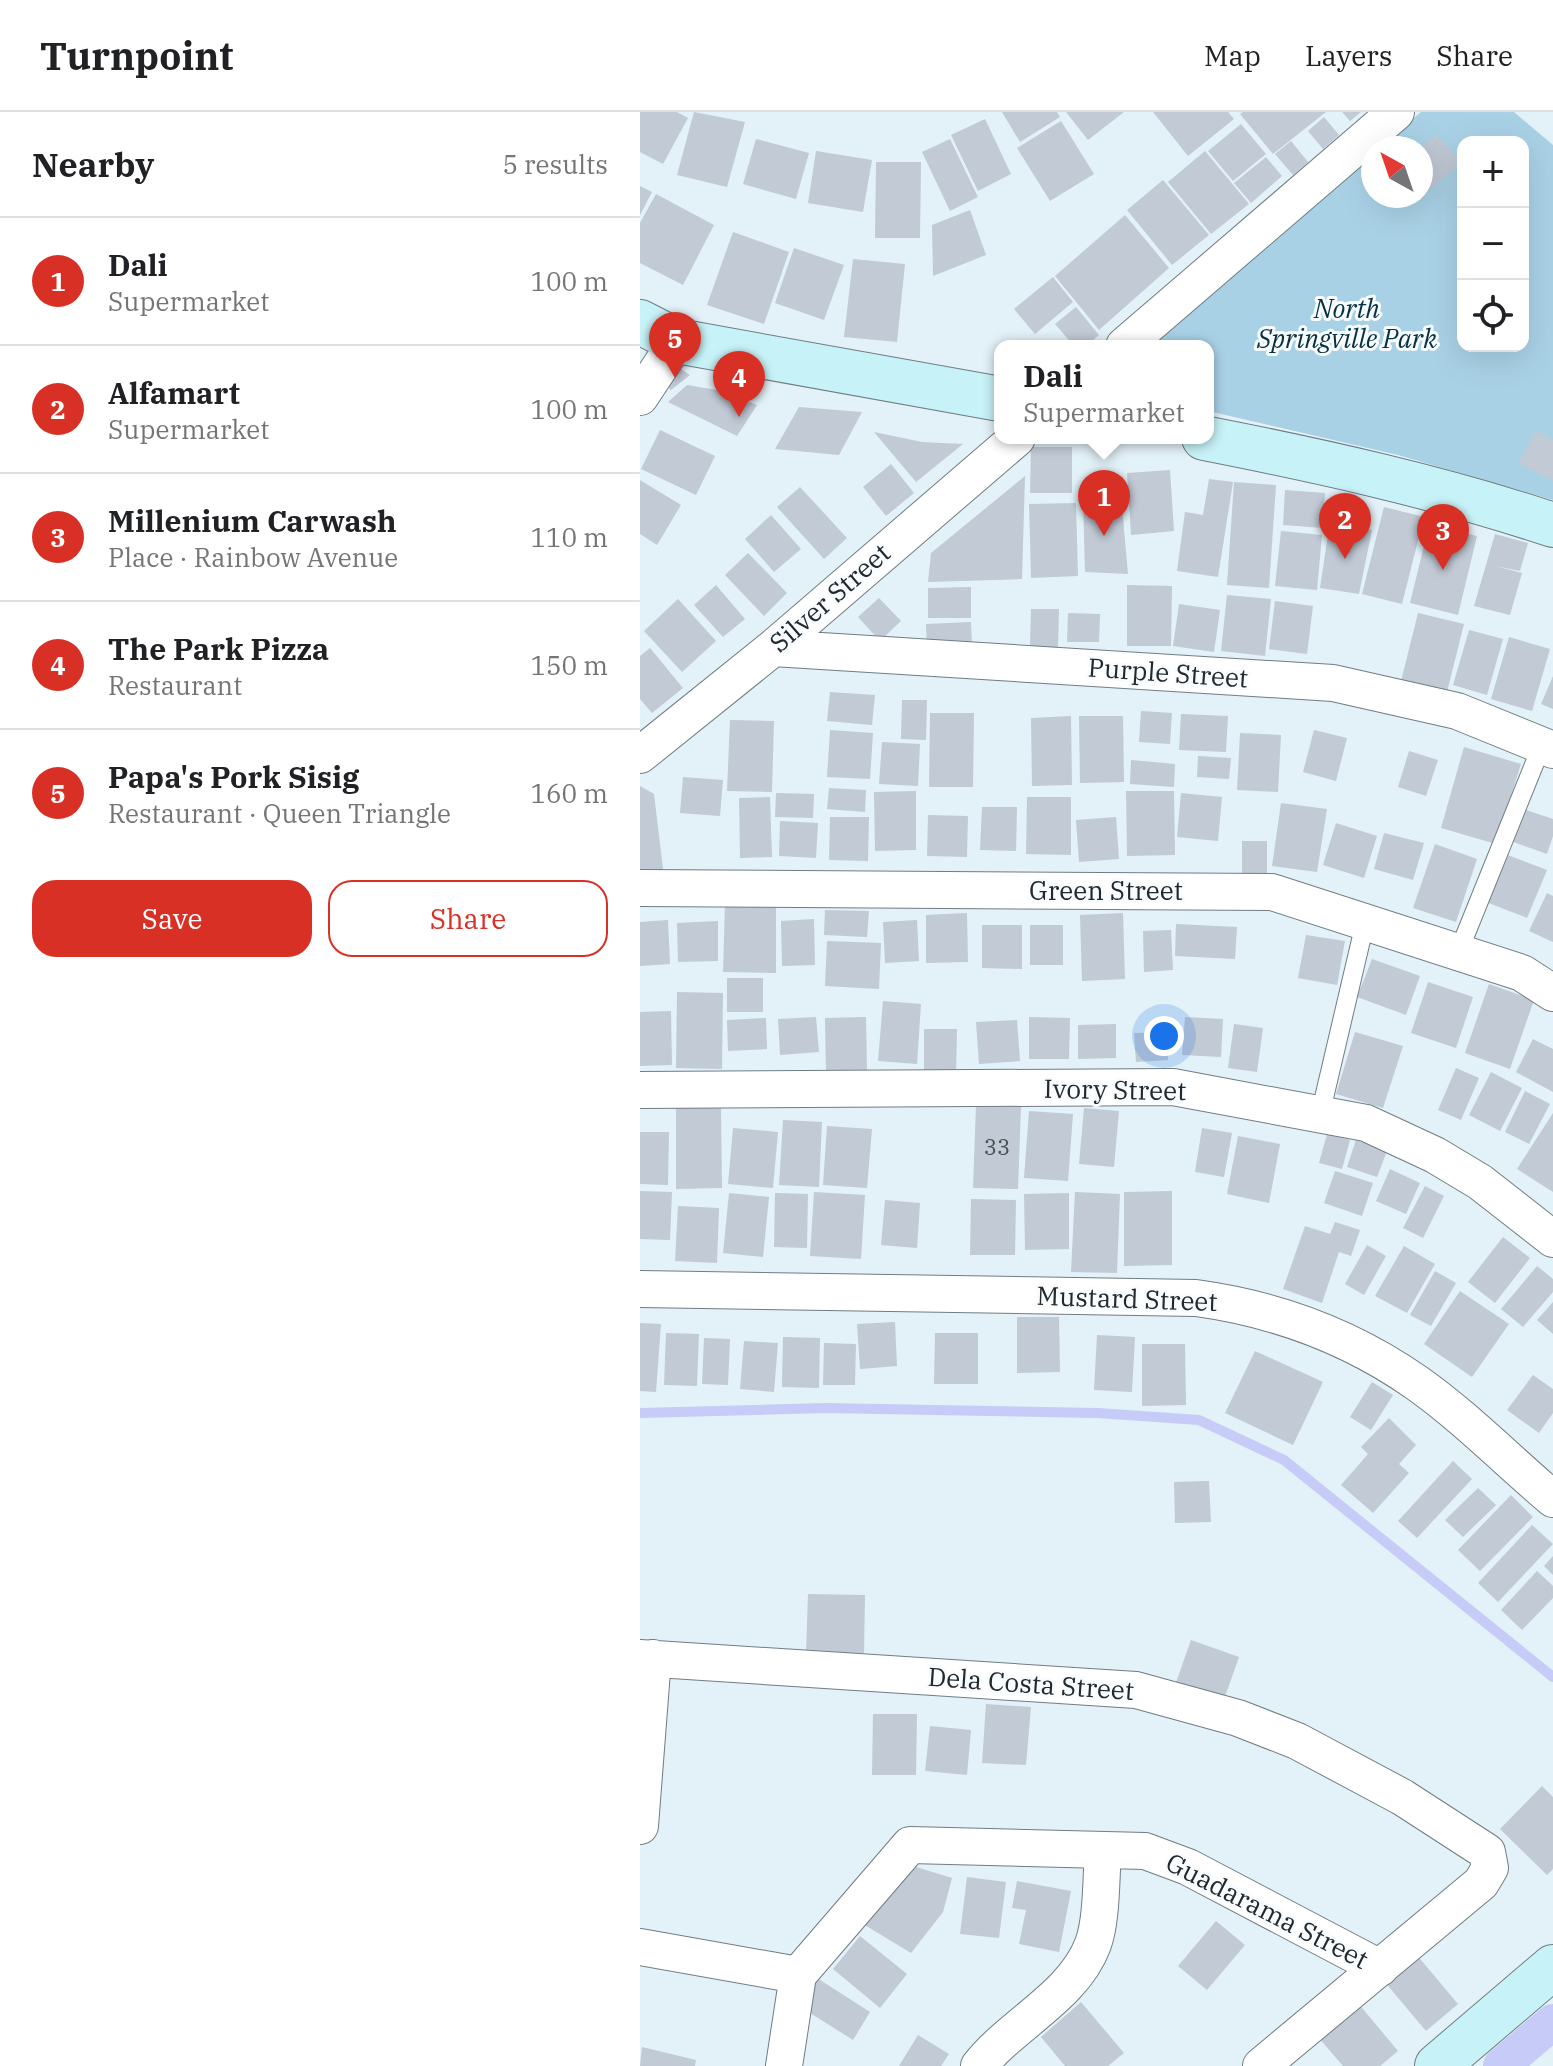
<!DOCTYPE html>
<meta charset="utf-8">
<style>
body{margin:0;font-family:"IBM Plex Serif",serif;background:#f2f2f2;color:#202124}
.controls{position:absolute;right:24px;top:24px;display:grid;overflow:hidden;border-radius:16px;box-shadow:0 8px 32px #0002}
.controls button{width:72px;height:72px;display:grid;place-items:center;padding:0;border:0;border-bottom:2px solid #e0e0e0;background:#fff;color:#202124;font:40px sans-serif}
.compass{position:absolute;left:721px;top:24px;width:72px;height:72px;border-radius:50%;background:#fff;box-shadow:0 8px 32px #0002;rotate:320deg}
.you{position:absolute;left:524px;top:924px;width:28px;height:28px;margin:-20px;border:6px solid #fff;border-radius:50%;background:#1a73e8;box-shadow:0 0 0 12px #1a73e833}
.badge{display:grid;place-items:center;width:52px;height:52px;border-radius:50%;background:#d93025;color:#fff;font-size:26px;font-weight:700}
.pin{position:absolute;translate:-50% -66px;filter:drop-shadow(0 2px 4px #0008)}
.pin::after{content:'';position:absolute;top:42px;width:28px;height:24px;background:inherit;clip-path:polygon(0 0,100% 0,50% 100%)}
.popup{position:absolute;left:354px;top:228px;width:220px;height:104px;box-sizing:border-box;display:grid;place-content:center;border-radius:16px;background:#fff;filter:drop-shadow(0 2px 6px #0005);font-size:26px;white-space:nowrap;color:#757577}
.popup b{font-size:30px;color:#202124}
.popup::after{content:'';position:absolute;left:50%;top:100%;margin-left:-16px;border:16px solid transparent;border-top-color:#fff}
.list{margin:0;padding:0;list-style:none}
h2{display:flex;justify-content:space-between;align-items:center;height:104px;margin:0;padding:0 32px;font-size:34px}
h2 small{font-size:26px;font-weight:400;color:#757577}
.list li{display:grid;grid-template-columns:52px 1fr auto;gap:24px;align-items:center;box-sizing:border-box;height:128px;padding:0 32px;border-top:2px solid #e0e0e0}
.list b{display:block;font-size:30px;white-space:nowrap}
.list p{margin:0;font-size:26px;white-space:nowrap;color:#757577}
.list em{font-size:26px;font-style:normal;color:#757577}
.actions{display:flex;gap:16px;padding:24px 32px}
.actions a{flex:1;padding:18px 0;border:2px solid #d93025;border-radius:24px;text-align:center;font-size:28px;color:#d93025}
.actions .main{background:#d93025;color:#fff}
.icon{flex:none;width:44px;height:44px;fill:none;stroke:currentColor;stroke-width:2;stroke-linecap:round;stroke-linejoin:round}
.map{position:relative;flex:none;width:913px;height:1954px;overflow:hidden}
header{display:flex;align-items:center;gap:48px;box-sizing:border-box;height:112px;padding:0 40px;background:#fff;border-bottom:2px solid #e0e0e0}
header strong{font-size:38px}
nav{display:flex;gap:44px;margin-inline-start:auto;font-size:28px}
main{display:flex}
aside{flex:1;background:#fff}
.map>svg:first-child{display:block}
.green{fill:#a9d1e6;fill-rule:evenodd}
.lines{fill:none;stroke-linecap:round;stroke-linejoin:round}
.stream{stroke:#c6cbf7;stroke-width:10}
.canal{stroke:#c6cbf7;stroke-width:36}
.building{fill:#c1cad5}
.lane-casing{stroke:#707d83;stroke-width:20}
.street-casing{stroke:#707d83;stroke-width:38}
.secondary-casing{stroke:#707d83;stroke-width:46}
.lane{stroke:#fff;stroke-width:18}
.street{stroke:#fff;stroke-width:36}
.secondary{stroke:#c7f2f7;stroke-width:44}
.labels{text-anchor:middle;stroke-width:6;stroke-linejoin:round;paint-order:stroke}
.number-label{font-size:22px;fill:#4a5156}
.park-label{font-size:26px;font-style:italic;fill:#053143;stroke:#f9fcfe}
.street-label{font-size:26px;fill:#23292b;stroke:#f9fcfe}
</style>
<header>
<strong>Turnpoint</strong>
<nav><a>Map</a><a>Layers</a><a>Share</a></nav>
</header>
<main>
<aside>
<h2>Nearby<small>5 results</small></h2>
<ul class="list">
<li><span class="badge">1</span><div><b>Dali</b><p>Supermarket</p></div><em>100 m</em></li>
<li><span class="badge">2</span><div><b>Alfamart</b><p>Supermarket</p></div><em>100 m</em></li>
<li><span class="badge">3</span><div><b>Millenium Carwash</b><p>Place · Rainbow Avenue</p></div><em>110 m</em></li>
<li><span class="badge">4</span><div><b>The Park Pizza</b><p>Restaurant</p></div><em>150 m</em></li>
<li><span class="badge">5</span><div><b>Papa's Pork Sisig</b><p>Restaurant · Queen Triangle</p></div><em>160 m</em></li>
</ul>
<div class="actions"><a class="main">Save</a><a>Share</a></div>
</aside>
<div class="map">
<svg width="913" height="1954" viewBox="0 0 913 1954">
<rect width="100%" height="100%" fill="#e3f1f8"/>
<path class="green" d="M781,0h93l39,33v355l-155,-45 -190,-44v-65h-62l227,-194v44h48v-48h-43zM823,30h60v204h-60z"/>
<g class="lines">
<path class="stream" d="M0,1301l185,-5 273,5 101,7 85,40 269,217"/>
<path class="canal" d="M861,1954l52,-44"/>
</g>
<path class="building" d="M0,0h37l11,6 -25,46 -23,-12z
M54,0l51,10 -18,65 -50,-12z
M362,0h55l3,5 -40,25z
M426,0h58l-36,28z
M513,0h75l6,7 -46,37z
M603,0h83l-53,42 -33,-40z
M702,0h19l-11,9z
M684,5l15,18 -16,14 -15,-18z
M345,7l26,55 -33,17 -27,-56z
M421,9l33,53 -44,27 -33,-53z
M601,12l25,30 -33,27 -25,-30z
M796,22l25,28 -43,38 -4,-4h7v-49z
M116,27l53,14 -13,46 -53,-15z
M310,27l28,58 -28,14 -28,-59z
M651,29l17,21 -15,13 -18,-21z
M176,39l56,9 -9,52 -55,-9z
M565,39l44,53 -38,30 -43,-52z
M626,45l16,19 -31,27 -17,-20z
M236,50h45l-1,76h-45z
M523,68l46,55 -37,30 -45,-55z
M0,74l12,6 -12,23z
M16,82l58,31 -31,60 -43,-22v-40z
M330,98l16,45 -53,21 -1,-51z
M485,103l44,53 -70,62 -44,-54z
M93,120l56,20 -25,72 -57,-19z
M154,136l50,17 -20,55 -49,-17z
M213,147l52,5 -8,78 -53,-5z
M413,165l20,25 -38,32 -21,-25z
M436,195l23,28 -13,11h-12l-19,-22z
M38,255l12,8 -19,15 -11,-9z
M47,273l36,6 34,14 -20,31 -69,-34z
M159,295l63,5 -23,43 -64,-6z
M20,318l55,26 -19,39 -55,-26z
M896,319l17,9v41l-35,-18z
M234,320l48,10 41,2 -47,38z
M391,335h41v46h-42z
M251,352l23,29 -28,23 -23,-29z
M530,358l4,61 -43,4 -4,-62z
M385,364l-3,103 -94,3 3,-29z
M569,367l24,3 -15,95 -41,-6 8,-59 18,3z
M0,368l41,25 -24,40 -17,-11z
M594,370l42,3 -7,103 -42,-3z
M160,375l47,51 -23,21 -47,-52z
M645,378l40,3 -2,35 -40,-3z
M481,384l7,78 -43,-2 -2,-72z
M436,391l2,73 -47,2 -2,-74z
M744,395l40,10 -22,87 -40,-10z
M131,403l30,34 -27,23 -29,-33z
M690,409l42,9 -13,64 -39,-6z
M789,413l48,11 -19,79 -48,-12z
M641,419l41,4 -5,55 -42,-4z
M855,422l33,9 -8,28 -25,-5 27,7 -12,42 -36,-9z
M108,441l39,40 -23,23 -39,-41z
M76,473l29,34 -22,18 -29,-32z
M487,473l45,1 -1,60h-44z
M331,475v31h-43v-30z
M587,483l44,4 -6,57 -44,-5z
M239,486l22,23 -21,20 -22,-24z
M38,487l38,42 -34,31 -38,-41z
M635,489l38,5 -6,48 -38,-5z
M539,492l41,6 -6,42 -41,-6z
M391,497h28l-1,38h-28z
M428,501l32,1 -1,28h-32z
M778,501l46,11 -19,76 -46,-11z
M331,510l1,27 -45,2 -1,-27z
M829,518l34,9 -16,56 -34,-10z
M869,525l41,12 -18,62 -41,-12z
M10,536l33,40 -31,25 -12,-14v-43z
M913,564v33l-12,-5z
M190,580l45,3 -3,30 -45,-4z
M262,588h25l-1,40 -25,-1z
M501,599l31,2 -2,31 -31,-2z
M290,601h44l-1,74h-44z
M541,602l47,2 -2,36 -47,-2z
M431,604l1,69 -40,1 -1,-68z
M439,604h44l1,66 -44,1z
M90,608l44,1 -2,71 -45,-1z
M190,618l43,3 -3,46 -43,-2z
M674,618l33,8 -11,43 -33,-9z
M600,621l41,2 -3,57 -41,-2z
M242,630l38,2 -2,42 -39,-2z
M824,635l57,17 -25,80 -55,-16z
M769,639l29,9 -12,36 -28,-9z
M558,644l33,2 -2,21 -32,-2z
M491,648l44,4 -1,23 -44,-3z
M43,665l40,3 -3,36 -40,-3z
M0,674l14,8 10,83 -24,-1z
M189,676l37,2 -1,22 -38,-3z
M276,679v59l-41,1 -1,-59z
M486,679h48l1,64 -48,1z
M136,681l38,1 -1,24 -38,-1z
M541,681l41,4 -4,44 -41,-4z
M130,685l2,60 -32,1 -1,-60z
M387,685h44v58l-45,-1z
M641,691l46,6 -10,63 -45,-6z
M342,695h35l-1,44 -36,-1z
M880,696l33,11v17l-6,18 -39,-14z
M288,703l40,1 -1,41 -40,-1z
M190,705h39l-1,44 -39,-1z
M476,705l3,42 -40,3 -3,-42z
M140,709l38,2 -2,35 -37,-2z
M696,711l41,13 -13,42 -41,-13z
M744,721l40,10 -11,37 -39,-11z
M602,729h25v35l-25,-1z
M795,732l42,15 -21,63 -43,-14z
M865,742l42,16 -20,48 -41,-16z
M907,781l6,3v46l-24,-11z
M85,793l51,1v67l-53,-1z
M185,798l44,1 -2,26 -43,-2z
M327,801l1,49 -42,1v-48z
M483,801l2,66 -43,2 -2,-66z
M174,807l1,46 -33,1 -1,-45z
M28,808l2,44 -30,2v-44z
M277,808l2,41 -34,2 -2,-41z
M78,809v40l-40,1 -1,-39z
M536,812l61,3 -2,32 -60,-3z
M342,813h40v44l-40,-1z
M390,813h33v40h-33z
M531,818l2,40 -29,2 -1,-41z
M666,823l39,6 -8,44 -39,-7z
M187,829l54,2 -2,46 -54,-3z
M732,847l48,17 -14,39 -49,-18z
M87,866h36v34h-36z
M788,870l45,15 -17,51 -45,-15z
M849,872l45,16 -24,69 -45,-16z
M37,880l46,1 -1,76 -46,-1z
M243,889l38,3 -4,60 -39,-3z
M31,899l1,54 -32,1v-54z
M176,905l3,35 -39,3 -2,-36z
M226,905l1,55 -41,1 -1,-55z
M389,905l41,1 -1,41h-40z
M545,905l38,2 -2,38 -39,-2z
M126,906l1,31 -39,2 -1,-31z
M377,908l3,41 -41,3 -3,-42z
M476,912v34l-38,1v-34z
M594,912l29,4 -6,44 -29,-4z
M284,917h33l-1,44 -32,-1z
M526,920l2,28 -32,2 -2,-29z
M715,920l48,14 -20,62 -47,-14z
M893,927l20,10v43l-37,-20z
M816,956l23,10 -18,42 -23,-10z
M851,960l31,16 -22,43 -31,-16z
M885,979l25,13 -21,40 -24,-12z
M336,993l45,1 -3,83 -45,-1z
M81,995l1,81 -46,1v-81z
M444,996l35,3 -5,56 -35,-3z
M389,999l44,3 -5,67 -44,-3z
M913,1001v79l-36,-23z
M143,1008l39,2 -3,65 -40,-2z
M187,1014l45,3 -5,59 -44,-3z
M93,1016l45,4 -5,56 -45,-4z
M562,1016l30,5 -8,44 -29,-5z
M0,1020h29l-1,53 -28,-1z
M687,1022l23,6 -8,29 -23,-6z
M598,1024l42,8 -11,59 -42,-9z
M716,1028l31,11 -10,26 -30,-10z
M750,1057l30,14 -14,31 -30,-13z
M695,1059l38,12 -11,33 -38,-13z
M785,1074l19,10 -21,42 -20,-10z
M0,1079l32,1 -2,48 -30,-1z
M532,1079v74l-48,1v-74z
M174,1080l51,3 -4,64 -51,-3z
M435,1080l45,2 -3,79 -46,-1z
M89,1081l40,4 -6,60 -40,-4z
M135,1081l33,1 -1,54 -33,-1z
M429,1081v56l-44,1 -1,-56z
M331,1087l45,1 -1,55h-45z
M245,1088l35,3 -3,45 -36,-3z
M38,1094l41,2 -2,55 -42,-2z
M695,1110l25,8 -9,26 -12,-4 -17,51 -39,-14 22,-63 25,8z
M863,1125l27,21 -35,45 -27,-21z
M727,1133l19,11 -22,39 -19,-11z
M764,1134l31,18 -28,49 -32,-17z
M897,1154l16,13v13l-30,35 -22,-18z
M795,1159l21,12 -25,43 -21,-11z
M820,1179l49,33 -37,53 -48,-33z
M913,1190v32l-16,-14z
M377,1205h42l1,55 -43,1z
M255,1210l2,44 -37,3 -3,-45z
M0,1211l21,1 -5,68 -16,-1z
M26,1221l33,1 -2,52 -33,-1z
M295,1221h43v51h-44z
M457,1223l38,2 -3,55 -38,-2z
M143,1225l37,1 -1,50 -37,-1z
M64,1226l26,1 -2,46 -26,-1z
M104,1229l34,2 -4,49 -34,-3z
M184,1231l32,1 -1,41h-32z
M502,1232h43l1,61 -44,1z
M615,1239l68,31 -30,63 -68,-32z
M893,1263l20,14v24l-14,20 -32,-23z
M732,1270l21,13 -22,35 -21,-13z
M749,1306l27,27 -17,19 10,9 -36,40 -32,-28 27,-31 -7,-7z
M813,1349l19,18 -55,59 -19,-17z
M569,1369l2,41 -36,1 -1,-41z
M838,1376l18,17 -33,32 -18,-17z
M871,1383l22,22 -53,54 -22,-21z
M892,1413l21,19 -55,58 -20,-19z
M913,1444v19l-9,-9z
M897,1459l16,15v12l-31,32 -21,-20z
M168,1482l57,1 -1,58h-58z
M551,1528l48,17 -18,51 -48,-17z
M346,1592l45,3 -5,58 -44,-2z
M233,1602h44l-1,61h-44z
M290,1614l41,4 -4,45 -42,-4z
M902,1674l11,11v72l-6,6 -47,-46z
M276,1755l36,11 -9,34 -32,41 -48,-29z
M327,1765l39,5 -7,56 -39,-4z
M377,1769l54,10 -12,61 -40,-8 7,-34 -14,-2z
M576,1809l29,24 -38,45 -29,-24z
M220,1824l47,38 -27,34 -47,-39z
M776,1842l42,50 -32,27 -42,-50z
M177,1866l53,34 -17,28 -54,-34z
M441,1890l43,51 -16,13h-43l-24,-29z
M718,1891l40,48 -18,15h-37l-25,-29z
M278,1923l31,19 -8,12h-42z
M2,1935l54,13 -1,6h-55z"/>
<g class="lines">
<defs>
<path id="lane" d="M818,841l84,-208
M680,1003l45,-192"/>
<path id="street" d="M484,234l272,-234
M0,285l37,-56
M133,536l560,35 124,28 96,39
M0,643l133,-107 244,-210
M0,776l632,4 250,81 31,20
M0,978l533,-3 193,36 69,32 45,27 73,57
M0,1177l556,9c80,11 154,38 221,85 48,34 91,78 136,116
M0,1546l496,32 102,28 59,23 105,56 85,55 3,16 -9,15 -220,183
M0,1714l13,-168
M0,1835l158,28
M158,1863l112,-130 235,6 43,16 192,101
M144,1954l14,-91
M339,1954c33,-42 95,-70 114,-122 9,-24 8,-67 10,-94"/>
<path id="secondary" d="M0,210l37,19 323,58
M564,326c117,23 235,49 349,87
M797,1954l116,-99"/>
</defs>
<use href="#lane" class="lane-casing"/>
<use href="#street" class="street-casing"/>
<use href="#secondary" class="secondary-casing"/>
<use href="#lane" class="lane"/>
<use href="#street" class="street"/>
<use href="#secondary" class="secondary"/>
</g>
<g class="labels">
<g class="number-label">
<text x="357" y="1043">33</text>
</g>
<g class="park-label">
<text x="707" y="206">North<tspan x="707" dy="30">Springville Park</tspan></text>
</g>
<g class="street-label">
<text transform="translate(190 486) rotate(-41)" y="9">Silver Street</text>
<text transform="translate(528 561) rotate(4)" y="9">Purple Street</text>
<text x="466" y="788">Green Street</text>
<text transform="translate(475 978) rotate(1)" y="9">Ivory Street</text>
<text transform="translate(487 1187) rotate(2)" y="9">Mustard Street</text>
<text transform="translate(391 1572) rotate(4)" y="9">Dela Costa Street</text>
<text transform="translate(627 1799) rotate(27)" y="9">Guadarama Street</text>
</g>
</g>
</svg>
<div class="controls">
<button>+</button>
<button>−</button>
<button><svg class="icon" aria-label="locate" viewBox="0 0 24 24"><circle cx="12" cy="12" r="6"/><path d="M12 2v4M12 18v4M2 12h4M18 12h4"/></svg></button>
</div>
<svg class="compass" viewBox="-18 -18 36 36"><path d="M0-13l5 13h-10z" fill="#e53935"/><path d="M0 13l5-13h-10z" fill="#757577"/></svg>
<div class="you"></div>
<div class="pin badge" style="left:464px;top:424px">1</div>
<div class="popup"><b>Dali</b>Supermarket</div>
<div class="pin badge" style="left:705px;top:447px">2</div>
<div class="pin badge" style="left:803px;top:458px">3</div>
<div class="pin badge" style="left:99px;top:305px">4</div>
<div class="pin badge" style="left:35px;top:266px">5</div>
</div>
</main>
